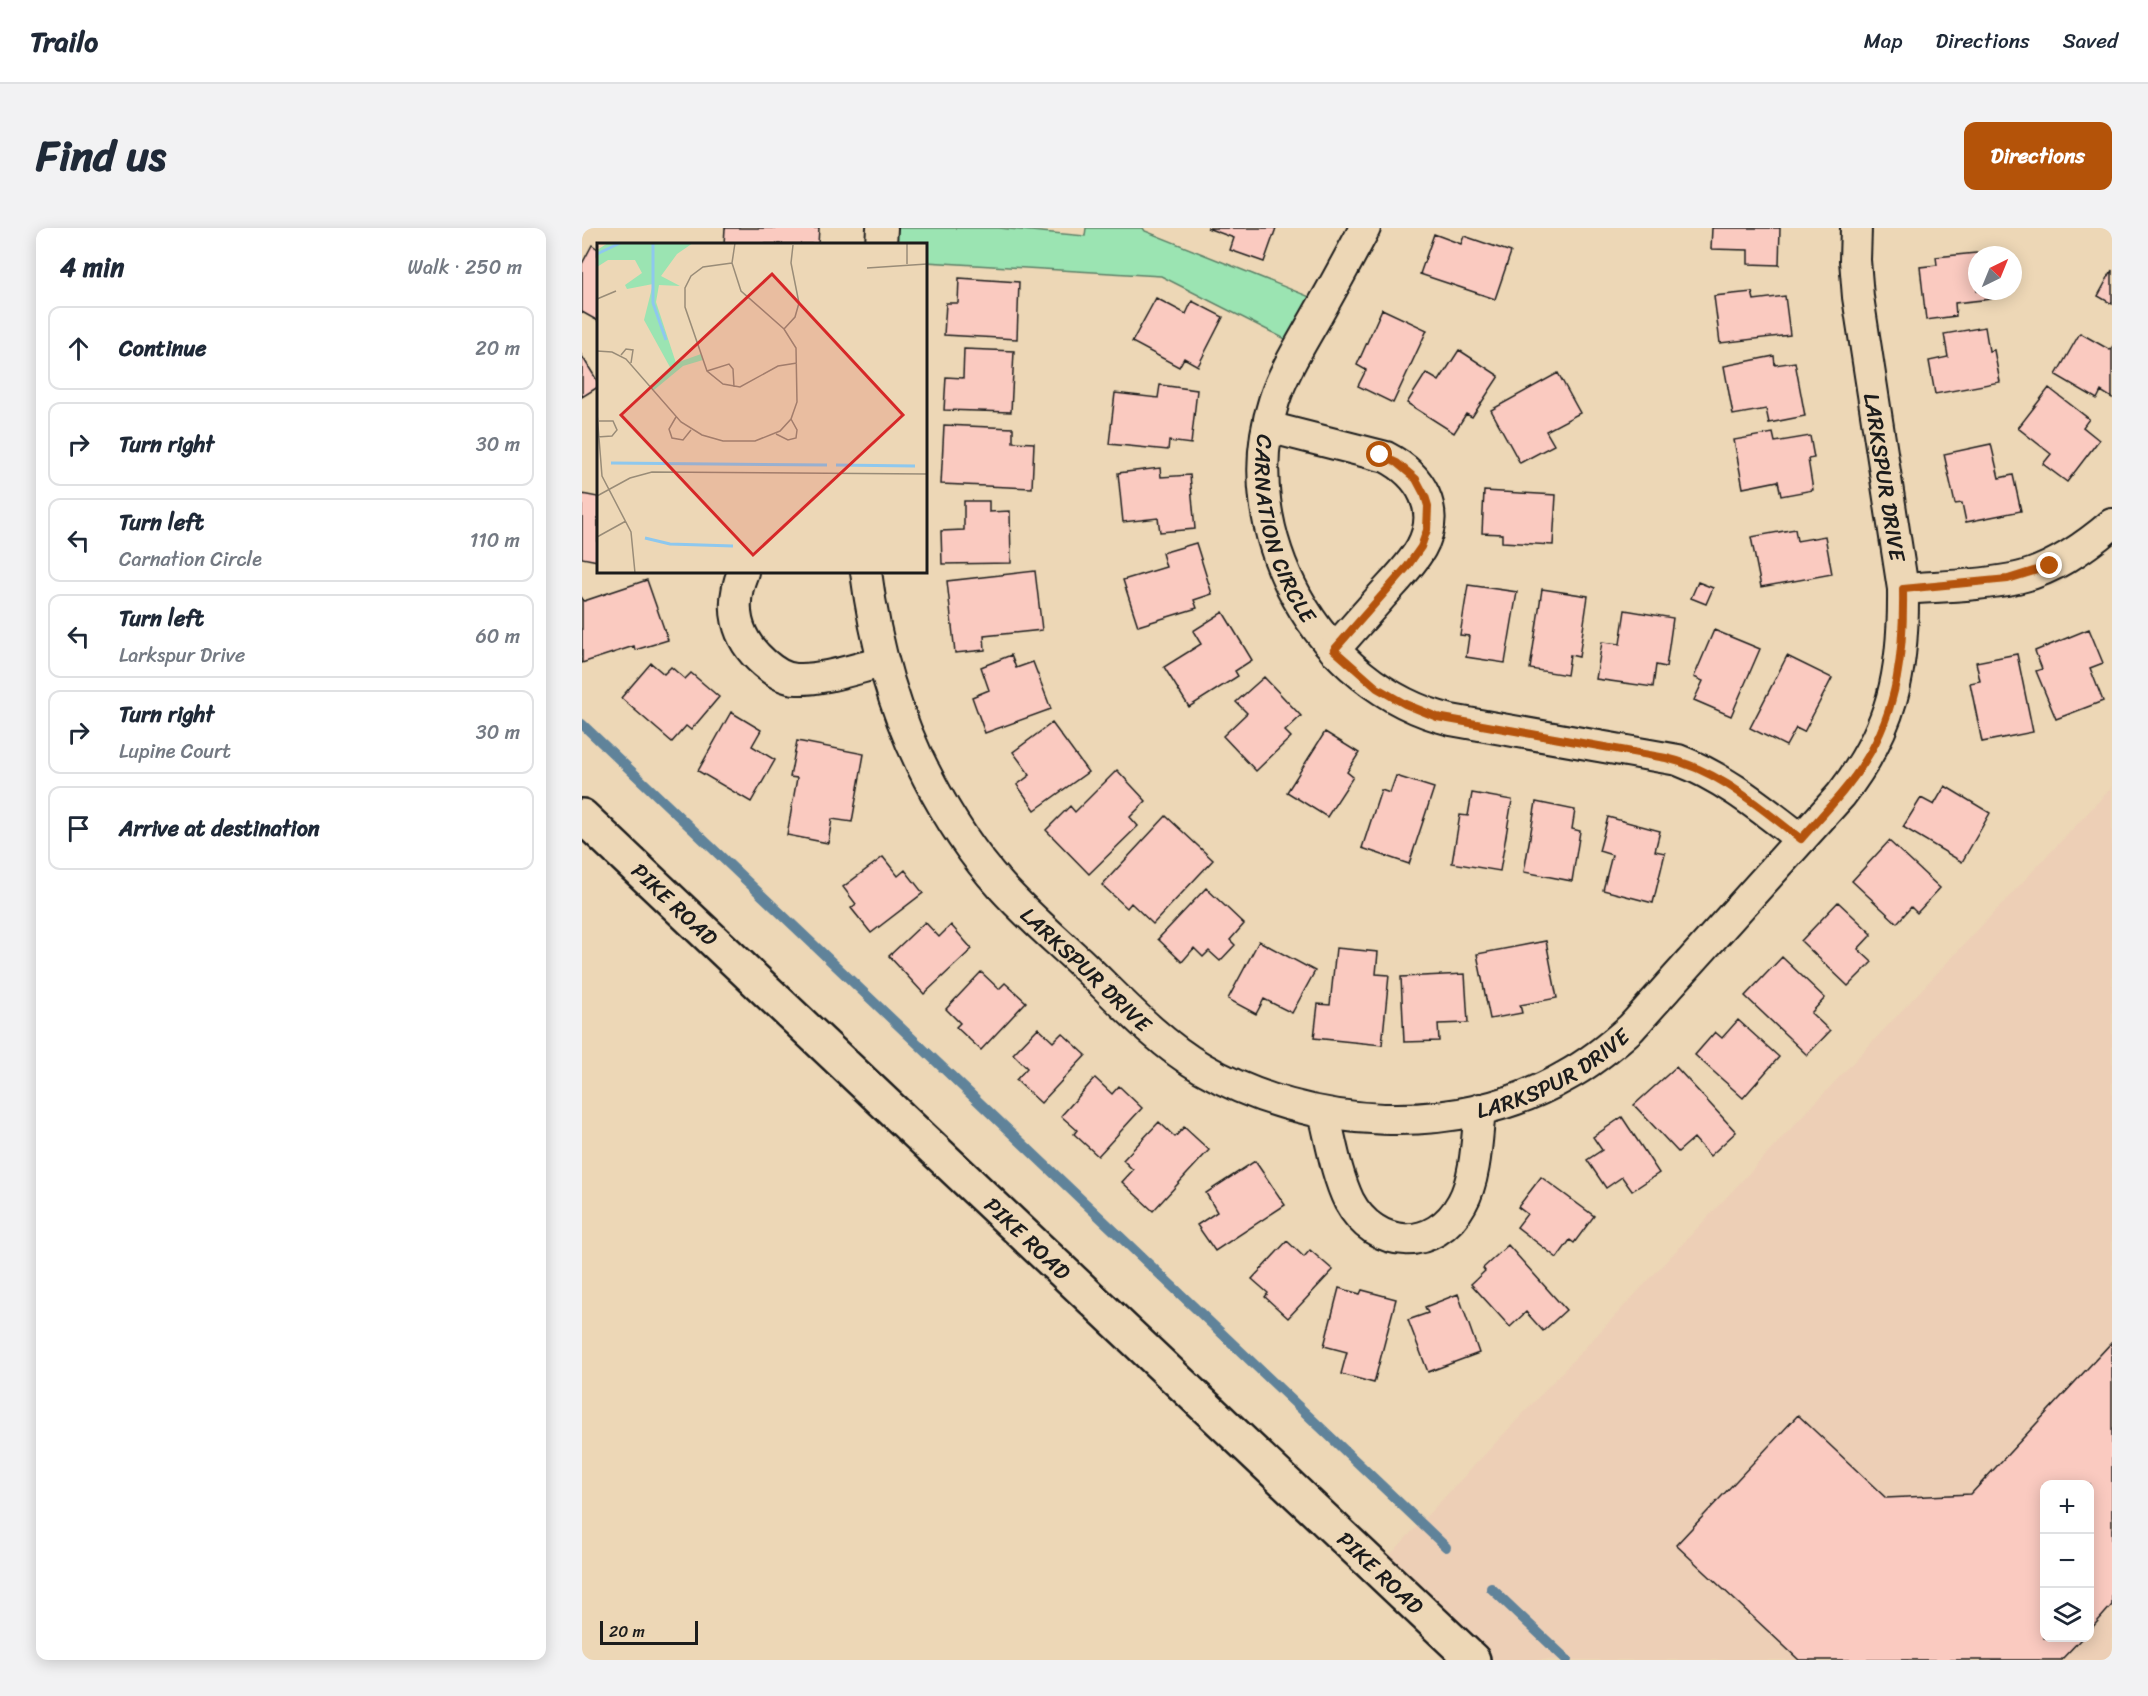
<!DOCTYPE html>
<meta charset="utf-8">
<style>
body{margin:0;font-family:Sriracha,sans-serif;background:#f2f2f3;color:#1f2937}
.controls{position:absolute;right:18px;bottom:18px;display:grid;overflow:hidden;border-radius:12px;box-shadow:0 3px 15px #0003}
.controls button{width:54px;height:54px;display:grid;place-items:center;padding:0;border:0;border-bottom:2px solid #e0e1e3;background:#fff;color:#1f2937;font:30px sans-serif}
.compass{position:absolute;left:1386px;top:18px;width:54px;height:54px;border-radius:50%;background:#fff;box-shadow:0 3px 15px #0003;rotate:43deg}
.scale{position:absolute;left:18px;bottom:15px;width:98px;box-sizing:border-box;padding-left:6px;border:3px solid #1c1c1c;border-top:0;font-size:16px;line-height:21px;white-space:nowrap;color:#1c1c1c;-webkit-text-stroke:4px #edd7b6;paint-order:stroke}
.stop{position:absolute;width:18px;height:18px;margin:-14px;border:4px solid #b45309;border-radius:50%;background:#fff}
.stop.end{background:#b45309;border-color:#fff;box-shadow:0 2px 6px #0008}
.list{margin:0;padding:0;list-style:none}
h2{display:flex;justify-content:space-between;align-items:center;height:78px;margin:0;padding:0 24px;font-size:26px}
h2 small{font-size:20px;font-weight:400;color:#747a83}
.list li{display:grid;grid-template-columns:39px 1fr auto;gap:18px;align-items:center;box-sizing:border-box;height:84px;margin:0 12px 12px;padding:0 12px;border:2px solid #e0e1e3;border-radius:12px}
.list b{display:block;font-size:22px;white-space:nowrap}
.list p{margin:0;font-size:20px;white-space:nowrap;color:#747a83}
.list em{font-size:20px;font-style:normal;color:#747a83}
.icon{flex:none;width:33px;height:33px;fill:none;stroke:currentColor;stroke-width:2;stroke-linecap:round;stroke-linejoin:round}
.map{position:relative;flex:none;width:1530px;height:1432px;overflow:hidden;border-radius:12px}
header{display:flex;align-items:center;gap:36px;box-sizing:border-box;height:84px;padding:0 30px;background:#fff;border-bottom:2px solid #e0e1e3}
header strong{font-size:28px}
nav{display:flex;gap:33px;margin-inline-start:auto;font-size:21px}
.intro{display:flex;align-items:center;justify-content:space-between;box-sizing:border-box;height:144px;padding:0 36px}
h1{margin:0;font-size:42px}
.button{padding:15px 27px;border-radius:12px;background:#b45309;color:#fff;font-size:21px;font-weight:700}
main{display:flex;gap:36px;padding:0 36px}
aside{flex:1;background:#fff;border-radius:12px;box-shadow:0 3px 15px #0003}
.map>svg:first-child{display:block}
.built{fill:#edcfb6;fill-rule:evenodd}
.green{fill:#9be4b2;stroke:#5c8067;stroke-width:1.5}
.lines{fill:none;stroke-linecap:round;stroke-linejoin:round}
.stream{stroke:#60839a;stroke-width:10}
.building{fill:#facac0;stroke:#1c1c1c;stroke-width:1.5}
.street-casing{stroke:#1c1c1c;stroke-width:34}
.secondary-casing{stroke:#1c1c1c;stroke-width:38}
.street{stroke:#edd7b6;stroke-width:30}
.secondary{stroke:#edd7b6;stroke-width:33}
.route{stroke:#b45309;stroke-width:8}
.labels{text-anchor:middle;stroke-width:4.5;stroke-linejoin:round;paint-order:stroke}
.street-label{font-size:22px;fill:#1c1c1c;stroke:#edd7b6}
.inset-river{fill:none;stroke:#8ec8ee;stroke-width:3}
.inset-road{fill:none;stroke:#998c78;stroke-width:1.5}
.view{fill:#d62828;fill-opacity:0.15;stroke:#d62828;stroke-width:3}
.inset-edge{fill:none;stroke:#1c1c1c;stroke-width:3}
</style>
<header>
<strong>Trailo</strong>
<nav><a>Map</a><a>Directions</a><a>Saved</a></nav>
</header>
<div class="intro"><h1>Find us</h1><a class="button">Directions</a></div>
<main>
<aside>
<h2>4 min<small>Walk · 250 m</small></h2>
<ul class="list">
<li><svg class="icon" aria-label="ahead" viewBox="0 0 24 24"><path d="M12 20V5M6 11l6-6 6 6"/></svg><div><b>Continue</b></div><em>20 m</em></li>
<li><svg class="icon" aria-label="right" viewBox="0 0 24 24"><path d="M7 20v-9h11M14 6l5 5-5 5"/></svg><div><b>Turn right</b></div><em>30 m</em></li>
<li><svg class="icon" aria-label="left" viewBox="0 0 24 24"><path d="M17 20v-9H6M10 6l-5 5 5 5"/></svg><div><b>Turn left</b><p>Carnation Circle</p></div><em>110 m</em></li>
<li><svg class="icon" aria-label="left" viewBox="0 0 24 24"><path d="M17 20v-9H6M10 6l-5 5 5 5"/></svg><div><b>Turn left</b><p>Larkspur Drive</p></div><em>60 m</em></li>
<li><svg class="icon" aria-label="right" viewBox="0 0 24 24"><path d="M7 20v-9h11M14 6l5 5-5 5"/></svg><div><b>Turn right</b><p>Lupine Court</p></div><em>30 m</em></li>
<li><svg class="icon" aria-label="arrive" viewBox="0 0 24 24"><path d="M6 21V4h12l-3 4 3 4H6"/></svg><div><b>Arrive at destination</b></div></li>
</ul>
</aside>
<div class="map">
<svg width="1530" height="1432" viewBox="0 0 1530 1432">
<rect width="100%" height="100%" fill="#edd7b6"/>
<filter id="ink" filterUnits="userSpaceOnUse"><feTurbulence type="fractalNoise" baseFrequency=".0167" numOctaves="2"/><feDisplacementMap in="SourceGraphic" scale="12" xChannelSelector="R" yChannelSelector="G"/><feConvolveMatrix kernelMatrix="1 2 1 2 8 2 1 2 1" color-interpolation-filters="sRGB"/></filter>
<g filter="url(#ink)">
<path class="built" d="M1530,559v873h-640l-96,-90zM1462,1256h46v154h-46z"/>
<path class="green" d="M300,0h117l86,8 1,-8h57l2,3 180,72 -26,43 -138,-70 -235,-14v-18h-45z"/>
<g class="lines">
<path class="stream" d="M0,496l864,823
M909,1360l76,72"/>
</g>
<path class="building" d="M143,0h94l-1,16h-94z
M625,0h69l-12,34 -34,-12 4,-12z
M1130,0h68l-1,37 -31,-1v-14l-37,-1z
M852,6l27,10 3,-8 47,16 -16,47 -75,-25z
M10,17l6,4v72l-16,-9v-48z
M1404,24v3h-9v36h13l1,8 -36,4 1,13 -30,4 -6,-53 17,-2 -1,-8z
M1530,42v34l-14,-8z
M377,50l60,4 -2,57 -73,-4 2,-32h12z
M1170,64l2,8 31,-4 5,39 -70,8 -6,-47z
M574,70l30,16 6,-13 31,16 -25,49 -14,-8 -5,9 -47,-25z
M800,81l45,21 -34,73 -35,-17 8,-16 -9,-5z
M1403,99l4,24 5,-1 6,32 -65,12 -6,-33 19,-4 -4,-23z
M1498,105l30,17 2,-3v51l-11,-7 -4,8 -41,-24z
M382,121l50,2 -3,61 -67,-2 2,-33 17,1z
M877,122l40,26 -27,41 -6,-3 -12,19 -47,-30 19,-30 13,8z
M0,128l16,26v5l-16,10z
M1192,128l1,9 20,-3 10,54 -36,7 -3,-14 -33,6 -9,-49z
M976,145l22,40 -34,18 8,14 -34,18 -29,-53z
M578,157l37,5 -6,54 -22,-3 -1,9 -59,-6 6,-51 43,5z
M1467,160l40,31 -6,8 16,13 -32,42 -24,-18 8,-10 -33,-26z
M362,197l69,3v14l21,1 -2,45 -91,-4z
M1191,205l2,9 35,-6 4,22 -6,1 5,31 -32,6 -3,-15 -35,7 -9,-48z
M1409,216l8,34 14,-3 8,36 -55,11 -4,-19 -7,1 -11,-50z
M578,240l1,9 29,-2 5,54 -35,3 -2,-14 -35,4 -5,-49z
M902,263l72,4 -3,50 -51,-3v-8l-20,-1z
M0,266l16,3v64l-16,-3z
M382,273h25v11l21,-1 1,52 -69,1 -1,-33 23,-1z
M1213,301l2,12 28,-5 7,38 -71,13 -10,-50z
M614,315l16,51 -18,6 3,8 -59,18 -15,-46 43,-13 -4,-14z
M453,343l7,59 -58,6 1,14 -30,3 -8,-72z
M65,352l21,60 -33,10 -1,-4 -52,17v-65l2,3z
M1116,354l15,6 -7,16 -15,-6z
M886,357l49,7 -12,71 -39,-6 3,-21 -9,-1z
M960,361l46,7 -9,61 -9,-2 -3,20 -37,-6z
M1043,382l48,8 -7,49 -10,-2 -3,22 -57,-8 6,-37 18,2z
M641,384l29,48 -17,11 3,5 -49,31 -25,-40 37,-23 -8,-13z
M1507,401l14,34 -13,5 13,33 -47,18 -20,-48 6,-2 -7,-18z
M1132,402l46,19 -29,67 -37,-16 9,-19 -9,-4z
M1435,426l16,78 -51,10 -12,-59 10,-2 -4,-19z
M429,427l5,13 17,-6 18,47 -66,24 -13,-36 17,-7 -8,-23z
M1205,428l45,22 -28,54 -8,-4 -10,18 -36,-18z
M69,435l13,11 7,-7 14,12 6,-6 28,24 -28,33 -5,-4 -14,16 -51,-44z
M682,449l37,39 -16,15 6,6 -35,34 -33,-35 24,-23 -11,-11z
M149,484l30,18 -9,16 23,14 -24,42 -53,-31z
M470,495l36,49 -53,38 -18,-25 13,-10 -17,-23z
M743,504l34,21 -12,19 6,5 -26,40 -40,-25z
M215,513l67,13 -12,68 -20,-3 -4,24 -41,-8 10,-57 -7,-1z
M535,542l29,31 -16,16 8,9 -49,48 -43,-44 24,-24 5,6z
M814,548l38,12 -25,76 -47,-16 19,-58 9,3z
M1363,558l45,27 -28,49 -59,-35 18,-29 13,7z
M890,565l40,7 -12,71 -48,-8 8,-48 8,1z
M954,574l39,8 -3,19 8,2 -8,50 -48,-9z
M584,588l47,44 -60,64 -22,-21 -4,5 -25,-23z
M1026,589l52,14 -5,20 10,2 -12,50 -50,-13 9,-35 -13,-4z
M1307,613l51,47 -23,25 -6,-6 -14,16 -45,-42z
M301,629l15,19 7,-6 18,23 -52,40 -20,-25 5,-4 -13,-17z
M624,660l38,36 -14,16 5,5 -15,16 -11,-10 -6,6 -9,-9 -12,14 -24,-23z
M1256,674l34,32 -14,15 14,13 -24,24 -47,-45z
M343,694l14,15 12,-12 21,24 -48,45 -35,-38z
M677,713l56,30 -23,42 -28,-14 -8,15 -28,-15z
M964,713l11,57 -37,7 2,8 -32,6 -13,-65z
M754,720l42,4 -2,22 13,1 -7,70 -68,-7 4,-34 12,1z
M1200,729l43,41 -14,15 19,18 -23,24 -62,-59z
M399,744l18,17 6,-6 21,19 -45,48 -25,-23 4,-4 -14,-14z
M883,746l3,49 -30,1 1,17 -35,1 -3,-65z
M1156,792l41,37 -36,41 -48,-43 20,-23 7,6z
M456,800l15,14 9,-9 24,22 -45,48 -25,-23 11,-12 -14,-14z
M1094,839l60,65 -26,24 -16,-18 -16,14 -44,-47z
M513,850l17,16 7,-8 23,22 -44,48 -24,-22 3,-4 -16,-14z
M1040,889l37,56 -27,18 -10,-14 -16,11 -19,-28 15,-10 -9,-13z
M577,894l16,15 9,-10 25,23 -56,61 -31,-29 11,-12 -10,-10z
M673,933l30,44 -70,46 -18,-26 20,-13 -11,-19z
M959,949l53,39 -20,27 -4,-3 -13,18 -40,-31 10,-13 -9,-7z
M705,1013l17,16 6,-7 23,20 -45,48 -23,-21 3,-4 -16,-14z
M926,1017l58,65 -23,21 -17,-19 -16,15 -39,-43 14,-13 -2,-3z
M757,1060l21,6 2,-4 34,9 -22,84 -33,-9 6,-22 -23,-6z
M876,1066l21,59 -51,19 -20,-52 20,-7 -3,-6z
M1530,1114v263l-22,25v-146h-46v154h38l-21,22h-262l-123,-115 122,-130 88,83 85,-4z"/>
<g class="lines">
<defs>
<g id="street">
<path id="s1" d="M783,0c-15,28 -30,56 -46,84 -16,29 -35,58 -45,89 -42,130 44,287 177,319l227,40c47,18 84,49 123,79"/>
<path d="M299,16l1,-16"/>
<path d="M686,199l118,30c35,18 56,53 35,91 -11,19 -27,34 -41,50 -15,17 -31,35 -46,52"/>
<path d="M161,344c-14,34 -8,66 21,91 9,8 21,16 33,16 27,1 60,-11 86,-17"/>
<path id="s2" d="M284,344c9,70 29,143 62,206 20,39 44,76 73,108 24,27 52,51 78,75 39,37 77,80 123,107 106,62 256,71 364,8 24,-13 45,-30 65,-48l210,-233c52,-67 63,-123 62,-206l-45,-292 -3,-37 1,-32"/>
<path d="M1321,361c37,-3 77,-3 114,-11 36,-8 68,-31 95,-54"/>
<path d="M742,885c7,28 12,61 25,88 26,49 86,52 113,2 14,-24 15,-66 18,-94"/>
</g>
<g id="secondary">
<path id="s3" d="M0,588l891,844"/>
</g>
</defs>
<use href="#street" class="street-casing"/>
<use href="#secondary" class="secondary-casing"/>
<use href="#street" class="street"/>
<use href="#secondary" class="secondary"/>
</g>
</g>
<g class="lines" filter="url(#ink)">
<path class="route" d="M798,227l17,8 19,16 9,17 3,10 -1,24 -6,17 -14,20 -73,83 43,38 28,16 32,13 229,41c53,12 93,49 135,81 22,-25 46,-49 64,-78 33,-51 39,-112 38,-172l105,-10 42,-13"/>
</g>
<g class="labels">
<g class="street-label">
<text transform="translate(1303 249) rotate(81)" y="8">LARKSPUR DRIVE</text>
<text dy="8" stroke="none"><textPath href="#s1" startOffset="328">CARNATION CIRCLE</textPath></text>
<text dy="8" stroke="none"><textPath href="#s3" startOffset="128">PIKE ROAD</textPath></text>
<text dy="8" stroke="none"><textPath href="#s2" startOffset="466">LARKSPUR DRIVE</textPath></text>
<text dy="8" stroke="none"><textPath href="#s2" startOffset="988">LARKSPUR DRIVE</textPath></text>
<text dy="8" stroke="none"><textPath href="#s3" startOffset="614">PIKE ROAD</textPath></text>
<text dy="8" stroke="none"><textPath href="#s3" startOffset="1100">PIKE ROAD</textPath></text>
</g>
</g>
<g transform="translate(15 15)">
<rect width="330" height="330" fill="#edd7b6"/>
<path d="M11,0h85l-16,11 -16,22 19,10 -21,-1 -3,17 20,61 25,-9 2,6 -20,6 -29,24 -4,-4 21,-17 -27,-49 9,-36 -26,5 -2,-4 17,-12 -7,-13h-27l-11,7v-17z" fill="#9be4b2"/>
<path class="inset-river" d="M56,0v60l13,37M0,11l23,-11M14,220l216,2M239,222l79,1M48,295l25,6 63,2"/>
<path class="inset-road" d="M310,0v21M135,20l-29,4 -12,9 -6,12v19l22,64 16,13 17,3 38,-21 19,-3M270,25l60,-4M0,56l19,-8M187,86l11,-12 4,-14 -8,-40 2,-18M0,108l15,1 14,7 55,63 21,13 21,6h32l25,-10 11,-12 6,-17 -1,-54 -12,-19 -43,-38 -9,-28 3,-20M24,112l5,-6 7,1 -2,13M110,128l22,-7 4,5 1,18M0,170l5,63 29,56 4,41M79,174l-7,12 3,9 11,2 8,-10M179,191l12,6 8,-2 1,-8 -6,-11M0,194l15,-1 5,-6 -4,-9h-14M0,253l33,-18 22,-6 275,2M0,294l29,-16M330,330v-242"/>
<path class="view" d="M175,31l131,141 -150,140 -132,-140z"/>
<rect width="330" height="330" class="inset-edge"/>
</g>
</svg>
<div class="controls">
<button>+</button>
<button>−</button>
<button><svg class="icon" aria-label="layers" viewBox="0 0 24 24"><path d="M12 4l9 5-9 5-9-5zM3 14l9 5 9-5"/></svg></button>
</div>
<svg class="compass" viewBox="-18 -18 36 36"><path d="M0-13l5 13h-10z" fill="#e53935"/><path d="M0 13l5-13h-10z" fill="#747a83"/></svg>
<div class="scale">20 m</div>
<div class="stop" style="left:798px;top:227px"></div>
<div class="stop end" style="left:1468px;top:338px"></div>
</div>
</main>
